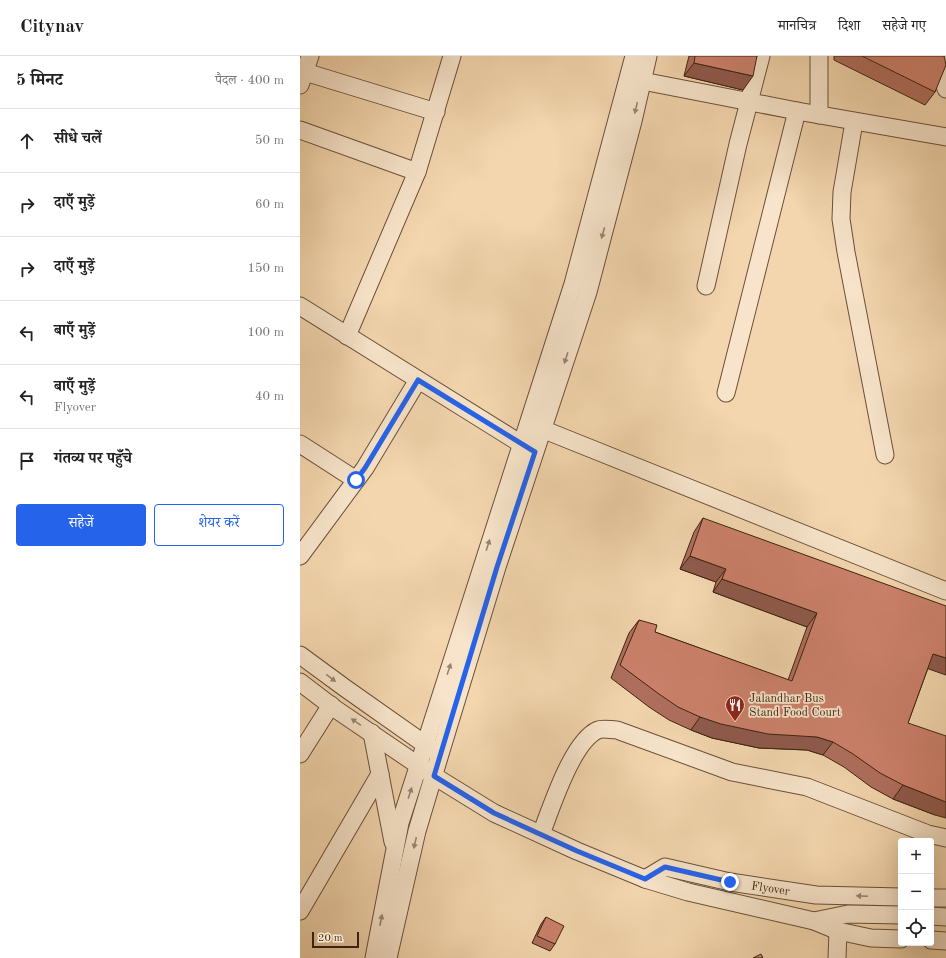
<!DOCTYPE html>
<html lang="hi">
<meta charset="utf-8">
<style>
body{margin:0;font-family:"Old Standard TT","Noto Serif Devanagari",serif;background:#f6f6f6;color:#222}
.controls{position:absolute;right:12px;bottom:12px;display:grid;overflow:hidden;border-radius:4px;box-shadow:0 4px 16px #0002}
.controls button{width:36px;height:36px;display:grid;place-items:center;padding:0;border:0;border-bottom:1px solid #e0e0e0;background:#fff;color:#222;font:20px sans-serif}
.scale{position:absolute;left:12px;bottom:10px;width:47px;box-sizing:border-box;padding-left:4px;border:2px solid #3e2410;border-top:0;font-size:11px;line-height:14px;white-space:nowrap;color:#3e2410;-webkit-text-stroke:3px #f7e4ca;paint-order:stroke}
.stop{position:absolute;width:12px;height:12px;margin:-9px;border:3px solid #2563eb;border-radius:50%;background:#fff}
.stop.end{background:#2563eb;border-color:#fff;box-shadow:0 1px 4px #0008}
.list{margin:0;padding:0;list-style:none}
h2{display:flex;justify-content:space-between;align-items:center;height:52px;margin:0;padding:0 16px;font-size:17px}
h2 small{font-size:13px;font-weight:400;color:#767676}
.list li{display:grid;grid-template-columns:26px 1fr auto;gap:12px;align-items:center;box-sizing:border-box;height:64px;padding:0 16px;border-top:1px solid #e0e0e0}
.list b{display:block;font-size:15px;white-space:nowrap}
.list p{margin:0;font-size:13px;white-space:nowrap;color:#767676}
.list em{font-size:13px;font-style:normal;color:#767676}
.actions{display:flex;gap:8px;padding:12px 16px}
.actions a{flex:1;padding:9px 0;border:1px solid #2563eb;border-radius:4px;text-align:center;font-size:14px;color:#2563eb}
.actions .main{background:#2563eb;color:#fff}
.icon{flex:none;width:22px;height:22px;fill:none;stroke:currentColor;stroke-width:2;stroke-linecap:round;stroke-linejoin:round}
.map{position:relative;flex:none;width:646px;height:902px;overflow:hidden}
header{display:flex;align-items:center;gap:24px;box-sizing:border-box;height:56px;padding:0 20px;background:#fff;border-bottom:1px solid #e0e0e0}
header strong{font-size:19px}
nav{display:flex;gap:22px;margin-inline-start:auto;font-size:14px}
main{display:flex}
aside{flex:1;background:#fff}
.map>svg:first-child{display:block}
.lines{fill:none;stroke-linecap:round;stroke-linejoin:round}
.minor-casing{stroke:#6b5038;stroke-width:19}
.minor{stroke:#f7e4ca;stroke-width:17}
.wall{fill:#af6f5d;stroke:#3e2410}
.shaded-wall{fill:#8f5a4c;stroke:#3e2410}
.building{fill:#cc816c;stroke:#3e2410}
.oneway{fill:#9a846d}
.route{stroke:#2563eb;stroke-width:5}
.labels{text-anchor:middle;stroke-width:3.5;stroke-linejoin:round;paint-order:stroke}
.poi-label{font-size:12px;fill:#3e2410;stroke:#f7e4ca;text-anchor:start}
.street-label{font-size:12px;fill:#3e2410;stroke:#f7e4ca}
</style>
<header>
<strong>Citynav</strong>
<nav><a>मानचित्र</a><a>दिशा</a><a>सहेजे गए</a></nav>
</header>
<main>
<aside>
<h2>5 मिनट<small>पैदल · 400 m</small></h2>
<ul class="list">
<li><svg class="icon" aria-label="ahead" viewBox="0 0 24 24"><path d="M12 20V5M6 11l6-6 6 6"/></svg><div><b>सीधे चलें</b></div><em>50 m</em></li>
<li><svg class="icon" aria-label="right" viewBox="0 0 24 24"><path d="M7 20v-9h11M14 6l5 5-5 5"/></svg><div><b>दाएँ मुड़ें</b></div><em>60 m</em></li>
<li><svg class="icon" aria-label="right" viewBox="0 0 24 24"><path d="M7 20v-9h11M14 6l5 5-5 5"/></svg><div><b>दाएँ मुड़ें</b></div><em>150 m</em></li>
<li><svg class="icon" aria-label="left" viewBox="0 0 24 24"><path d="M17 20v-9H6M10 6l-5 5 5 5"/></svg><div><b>बाएँ मुड़ें</b></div><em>100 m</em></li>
<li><svg class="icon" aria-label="left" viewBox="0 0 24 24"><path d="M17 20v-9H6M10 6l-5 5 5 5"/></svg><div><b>बाएँ मुड़ें</b><p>Flyover</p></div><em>40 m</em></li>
<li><svg class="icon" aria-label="arrive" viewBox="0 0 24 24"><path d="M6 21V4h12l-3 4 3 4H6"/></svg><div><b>गंतव्य पर पहुँचे</b></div></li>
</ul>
<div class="actions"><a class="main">सहेजें</a><a>शेयर करें</a></div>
</aside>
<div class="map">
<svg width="646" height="902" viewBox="0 0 646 902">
<rect width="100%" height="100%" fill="#f3d6ae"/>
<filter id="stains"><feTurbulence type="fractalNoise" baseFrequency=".005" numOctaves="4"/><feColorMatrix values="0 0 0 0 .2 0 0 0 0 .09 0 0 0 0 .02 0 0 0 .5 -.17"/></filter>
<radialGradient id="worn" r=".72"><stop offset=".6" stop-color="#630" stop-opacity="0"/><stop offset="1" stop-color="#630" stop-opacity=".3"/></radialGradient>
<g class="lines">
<defs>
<g id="minor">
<path d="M519,0v59"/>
<path d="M637,0l9,33"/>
<path d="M5,16l131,40"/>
<path d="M332,23l165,32 149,26"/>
<path d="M0,29l10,-29"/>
<path d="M554,66l-12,70 -1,27 5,33 39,203"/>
<path d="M0,74l117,42"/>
<path d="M406,230l32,-142 23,-88"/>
<path d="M0,250l231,144"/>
<path d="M47,280l70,-164 35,-116"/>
<path d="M426,337l71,-282"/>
<path d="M242,373l404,162"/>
<path d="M0,388l56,36"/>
<path d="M0,500l65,-88 53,-88"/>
<path d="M0,599l45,33 88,62"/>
<path d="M0,626l34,26 100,68 60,37 83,38 68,28 43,13 126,29 24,10 33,7 30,1"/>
<path d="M72,677l21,109"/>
<path d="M0,698l31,-49"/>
<path d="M241,778c10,-25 31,-93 57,-104 5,-2 13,0 19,0l115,42 75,15 121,47 18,4"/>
<path id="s1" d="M345,823l20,-12 65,15 86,13 85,2"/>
<path d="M631,842h15"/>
<path d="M0,855l80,-137"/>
<path d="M631,860l15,1"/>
<path d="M514,865l34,-7 53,1"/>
<path d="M631,884l15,1"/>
<path d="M74,902l26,-135 173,-539 61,-228"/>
<path d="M88,902l29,-127 23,-77 57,-187 91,-275 45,-171 15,-65"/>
<path d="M537,902l1,-27"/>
</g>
</defs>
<use href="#minor" class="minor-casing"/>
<use href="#minor" class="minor"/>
</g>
<path class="wall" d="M389,0h68l-14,34 -59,-14z
M534,0h110l-9,36 -10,13 -91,-45z
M403,462l225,150 -20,55 27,92 -42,-16 -22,-12 -27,-20 -21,-12 -16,-5 -48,-2 -47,-10 -21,-8 -22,-10 -20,-13 -38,-29 18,-45 10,-13 16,12 133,48 19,-53 -94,-35 3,-10 -36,-13 14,-37z
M246,861l9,27 -5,7 -18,-8 9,-19z"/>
<path class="shaded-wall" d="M394,7l59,13 -10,14 -59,-14z
M390,500l36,13 -10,13 -36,-13z
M422,523l95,34 -10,14 -94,-35z
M633,598l13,4v17l-23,-8z
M400,661l117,20 16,5 -10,13 -16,-5 -48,-2 -47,-10 -21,-8z
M603,729l43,17v16l-11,-3 -42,-16z"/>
<path class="building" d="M395,0h62l-4,20 -59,-13z
M562,0h82l2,9 -11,27z
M403,462l243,88v52l-13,-4 -25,69 38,13v66l-43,-17 -23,-12 -27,-19 -20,-12 -16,-5 -49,-3 -47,-10 -21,-7 -22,-10 -19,-13 -39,-29 19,-45 18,5 -2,7 137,49 25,-68 -95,-34 4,-10 -36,-13z
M246,861l18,9 -9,18 -18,-8z
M461,898l2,4h-10z"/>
<defs><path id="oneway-solid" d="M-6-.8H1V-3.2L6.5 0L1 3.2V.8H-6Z"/></defs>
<g class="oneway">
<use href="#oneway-solid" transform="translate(336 52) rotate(103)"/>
<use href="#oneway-solid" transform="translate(303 177) rotate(105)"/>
<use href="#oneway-solid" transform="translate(266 302) rotate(108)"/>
<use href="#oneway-solid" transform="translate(188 489) rotate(-72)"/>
<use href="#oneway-solid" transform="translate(149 613) rotate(-72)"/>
<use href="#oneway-solid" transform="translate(31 622) rotate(37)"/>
<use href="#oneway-solid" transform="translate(56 666) rotate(-145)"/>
<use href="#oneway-solid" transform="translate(110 737) rotate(-72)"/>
<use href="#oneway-solid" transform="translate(115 787) rotate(103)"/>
<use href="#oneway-solid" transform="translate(562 840) rotate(-178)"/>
<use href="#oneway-solid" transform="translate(81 864) rotate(-79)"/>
</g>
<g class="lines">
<path class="route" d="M56,424l9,-12 53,-88 117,72 -38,115 -63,209 60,37 83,38 68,28 20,-12 65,15"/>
</g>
<defs>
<symbol id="restaurant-pin" viewBox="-11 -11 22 30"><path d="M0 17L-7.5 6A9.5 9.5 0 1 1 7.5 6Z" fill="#8f2418" stroke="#f7e4ca"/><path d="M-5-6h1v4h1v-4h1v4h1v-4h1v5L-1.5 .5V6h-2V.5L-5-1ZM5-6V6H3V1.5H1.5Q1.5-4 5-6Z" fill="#fff"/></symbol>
</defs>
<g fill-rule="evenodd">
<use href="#restaurant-pin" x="424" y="638" width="22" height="30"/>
</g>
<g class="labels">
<g class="poi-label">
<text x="449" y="646">Jalandhar Bus<tspan x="449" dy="14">Stand Food Court</tspan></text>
</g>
<g class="street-label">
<text dy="4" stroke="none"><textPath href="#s1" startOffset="131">Flyover</textPath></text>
</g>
</g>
<rect width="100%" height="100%" filter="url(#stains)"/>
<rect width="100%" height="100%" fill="url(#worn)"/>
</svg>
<div class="controls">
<button>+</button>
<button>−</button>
<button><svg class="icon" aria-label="locate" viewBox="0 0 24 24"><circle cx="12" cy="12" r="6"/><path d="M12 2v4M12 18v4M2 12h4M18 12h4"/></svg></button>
</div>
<div class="scale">20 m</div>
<div class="stop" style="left:56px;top:424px"></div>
<div class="stop end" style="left:430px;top:826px"></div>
</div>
</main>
